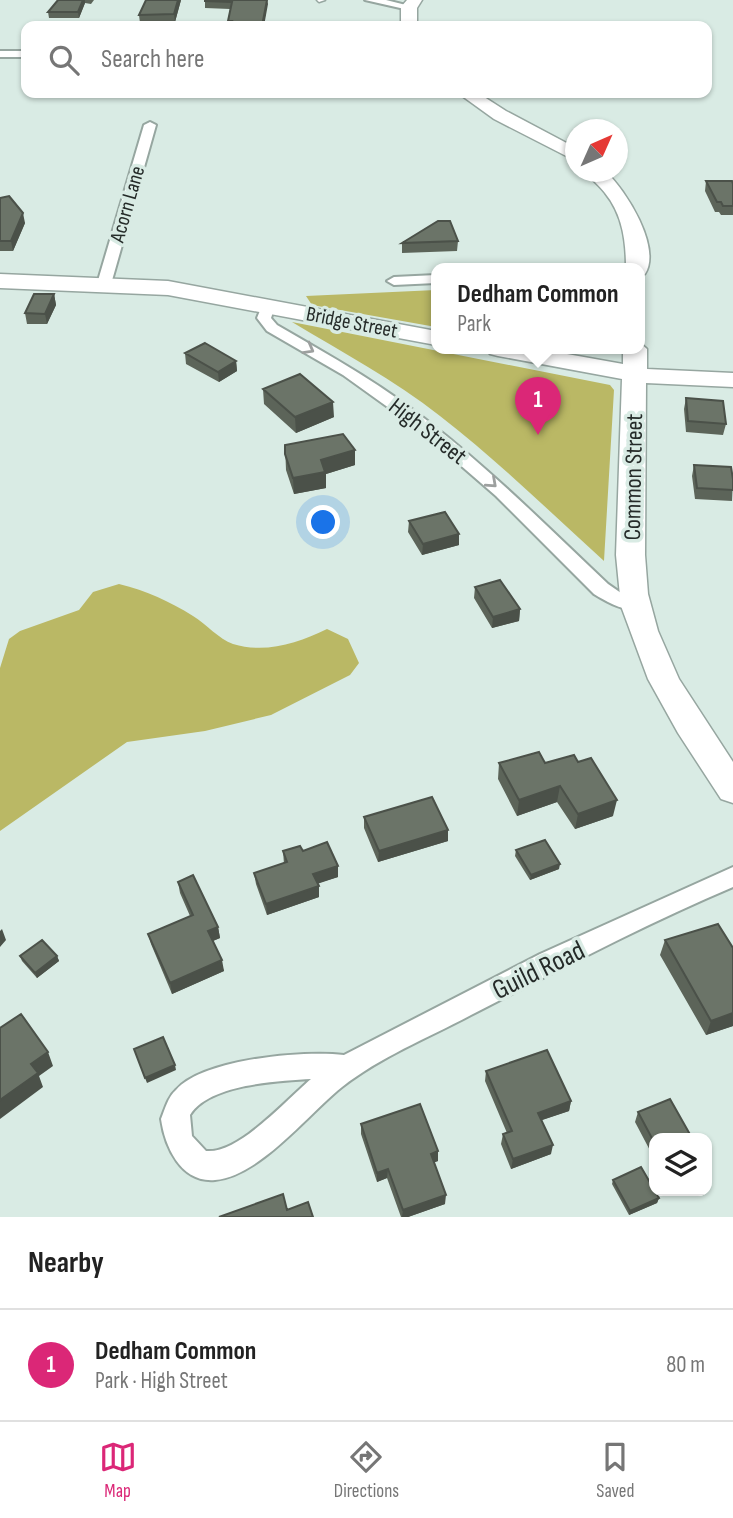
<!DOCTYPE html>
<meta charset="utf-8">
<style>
body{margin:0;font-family:"Sofia Sans Condensed",sans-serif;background:#f6f6f6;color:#222}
.controls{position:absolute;right:21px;bottom:21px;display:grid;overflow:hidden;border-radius:14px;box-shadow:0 2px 5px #0004}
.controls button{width:63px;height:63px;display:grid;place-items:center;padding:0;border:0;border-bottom:2px solid #e0e0e0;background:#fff;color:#222;font:35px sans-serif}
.compass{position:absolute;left:565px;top:119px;width:63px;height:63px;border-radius:50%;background:#fff;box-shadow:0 2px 5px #0004;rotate:45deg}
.you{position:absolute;left:324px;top:523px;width:24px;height:24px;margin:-18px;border:5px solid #fff;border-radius:50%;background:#1a73e8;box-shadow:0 0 0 10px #1a73e833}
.badge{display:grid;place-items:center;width:46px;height:46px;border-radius:50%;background:#db2777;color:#fff;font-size:23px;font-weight:700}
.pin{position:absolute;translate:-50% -58px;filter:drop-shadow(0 2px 4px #0008)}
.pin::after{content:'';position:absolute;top:37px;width:24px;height:21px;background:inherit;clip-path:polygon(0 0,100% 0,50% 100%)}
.popup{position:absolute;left:431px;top:263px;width:214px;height:91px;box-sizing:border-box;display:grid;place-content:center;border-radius:14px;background:#fff;filter:drop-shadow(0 2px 5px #0005);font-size:23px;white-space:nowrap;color:#767676}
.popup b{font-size:26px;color:#222}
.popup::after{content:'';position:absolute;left:50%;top:100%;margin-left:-14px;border:14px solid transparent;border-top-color:#fff}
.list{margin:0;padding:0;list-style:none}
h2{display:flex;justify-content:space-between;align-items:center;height:91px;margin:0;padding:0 28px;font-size:30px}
h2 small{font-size:23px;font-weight:400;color:#767676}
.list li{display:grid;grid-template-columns:46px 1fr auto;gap:21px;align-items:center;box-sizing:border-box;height:112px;padding:0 28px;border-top:2px solid #e0e0e0}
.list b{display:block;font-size:26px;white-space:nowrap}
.list p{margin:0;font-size:23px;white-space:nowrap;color:#767676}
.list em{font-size:23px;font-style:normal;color:#767676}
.icon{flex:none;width:38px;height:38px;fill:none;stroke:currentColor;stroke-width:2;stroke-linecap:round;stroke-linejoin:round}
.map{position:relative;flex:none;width:733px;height:1217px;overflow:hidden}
.search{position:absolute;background:#fff;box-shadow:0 2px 5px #0004;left:21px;right:21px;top:21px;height:77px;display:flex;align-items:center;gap:18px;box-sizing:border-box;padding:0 24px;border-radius:14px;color:#767676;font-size:26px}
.sheet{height:203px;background:#fff}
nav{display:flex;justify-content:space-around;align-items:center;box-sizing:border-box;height:98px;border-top:2px solid #e0e0e0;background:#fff;font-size:19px;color:#767676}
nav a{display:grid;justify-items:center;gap:4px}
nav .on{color:#db2777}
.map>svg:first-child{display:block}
.green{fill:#bab865}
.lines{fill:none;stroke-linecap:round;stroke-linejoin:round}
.lane-casing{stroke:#96a6a0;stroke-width:3}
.street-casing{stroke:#96a6a0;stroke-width:4}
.primary-casing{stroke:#96a6a0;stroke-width:3}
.lane{fill:#fff;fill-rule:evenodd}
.street{fill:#fff;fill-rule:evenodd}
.primary{fill:#fff;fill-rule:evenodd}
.wall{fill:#5c6459}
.shaded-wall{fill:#4b5149}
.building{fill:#6b7468;stroke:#4b5149;stroke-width:2}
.oneway{stroke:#9da09f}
.labels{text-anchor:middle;stroke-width:7;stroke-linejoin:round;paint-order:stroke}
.far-street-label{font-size:21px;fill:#252b29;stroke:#d9ebe4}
.street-label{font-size:24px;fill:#252b29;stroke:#d9ebe4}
.near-street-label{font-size:28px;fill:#252b29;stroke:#d9ebe4}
</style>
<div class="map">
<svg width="733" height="1217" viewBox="0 0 733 1217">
<rect width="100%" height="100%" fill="#d9ebe4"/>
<path class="green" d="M436,290v37l-124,-22 -6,-9z
M292,322l318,63 4,5 -10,171c-54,-49 -106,-100 -164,-145 -46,-36 -98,-64 -148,-94z
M119,584c28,7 50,17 74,32 13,8 26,23 40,28 33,10 65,-1 94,-15l21,10 11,24 -9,12 -79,40 -66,16 -78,11 -127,89v-163l9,-29 11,-8 59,-21 14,-18z"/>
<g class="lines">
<defs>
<path id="lane" d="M317,0h8l-6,2z"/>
<path id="street" d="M365,0h21l28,7 -5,3z
M0,51h26v6h-26z
M150,122l6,3 -45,159 -7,4 -5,-1 -2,-3 47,-159z
M436,275v8l-42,2 -7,-4 7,-4z
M268,302l7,4 -4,12 6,7c54,31 109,62 157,101 62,49 117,104 174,158l13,9 21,6 3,5 -3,5c-16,4 -35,-7 -48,-15l-98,-98 -75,-65 -78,-56 -76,-44 -10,-13 6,-15z
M733,867v20c-90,38 -176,84 -262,128 -43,23 -91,42 -129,72 -34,27 -82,89 -127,93 -34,3 -50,-33 -54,-61 4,-10 7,-22 15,-29 27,-31 128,-40 168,-35l196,-101zM311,1079c-25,21 -72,75 -105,72l-14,-15 -2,-21c19,-31 88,-34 121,-36z"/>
<path id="primary" d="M407,0h15l-5,8v18h-16v-19z
M458,93h20l28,18 70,37v13l-82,-42z
M586,172h20c20,18 56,76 39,102l-5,1v-6h-14c0,-27 -3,-54 -21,-76 -5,-7 -13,-13 -19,-21z
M0,274l168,7 268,50v14l-268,-50 -168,-7z
M640,343l7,6v20l86,4v14l-87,-4 -1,172 3,39 10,37 21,48 54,83v41l-12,-4 -43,-66 -30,-54 -27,-73 -5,-51 6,-176 -124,-23 -8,-2 -4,-5h53l84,15v-15h17z"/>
</defs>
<use href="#lane" class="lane-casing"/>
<use href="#street" class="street-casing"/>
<use href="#primary" class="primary-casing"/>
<use href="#lane" class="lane"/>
<use href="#street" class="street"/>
<use href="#primary" class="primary"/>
</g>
<path class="wall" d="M58,0h36l-3,4 -6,-1 -6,15h-30l-1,-6z
M181,0l-6,22 -35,1 -1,-8z
M205,0h62l-3,26h-36v-5l2,-12 -25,-1z
M706,181l27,3v31h-12l-2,-3h-4l-10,-21z
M0,198l25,25 -12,28h-13z
M458,241l-1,10 -55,2v-10z
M54,294l2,11 -9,19h-20l-2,-11z
M185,353l51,8 1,10 -18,11 -33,-18z
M263,389l71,28 -38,16 -32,-29z
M686,398l40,26 -3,11 -37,-3 -2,-23z
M285,445l70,5v15l-29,9v14l-32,6 -8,-24z
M694,465l39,14 -1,22 -37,-2 -3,-23z
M409,521l50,24 -37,10 -14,-23z
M475,587l45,22 -1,12 -27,7 -18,-30z
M499,763h46l68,53 -38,13 -18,-27 -40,14 -19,-37z
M364,817l84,24 -70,21 -14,-34z
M516,850l43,19 -29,11 -15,-24z
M283,851h20l35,15v11l-20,6 1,14 -52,18 -11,-31 -2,-11 30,-9z
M178,882l40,45 2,11 -7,3 11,30 -52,23 -21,-50 -3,-10 42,-18 -10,-23z
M665,940l68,86 -27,9 -46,-80z
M20,956h37l2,5 -22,17 -15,-17z
M486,1071l85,30 -2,10 -27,9 9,34 -40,15 -10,-25 2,-10 4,-1 -22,-52z
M638,1112l16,26v20l-19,-36z
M361,1124l77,37 -4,1 11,42 -37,13h-7l-14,-39 -10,4 -16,-48z
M613,1180l46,18 -2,5 -28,12 -17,-31z"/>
<path class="shaded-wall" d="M83,0h2v3l-6,15 -1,-6z
M178,0h3l-6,22 -1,-8z
M267,0l1,4 -4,22h-2z
M23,213l2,10 -12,28 -2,-10z
M54,294l2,11 -9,19 -2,-10z
M236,361l1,10 -18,11 -1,-10z
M333,402l1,15 -38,16 -1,-16z
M355,450v15l-29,9v14l-32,6 -1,-16 28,-18z
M459,534v11l-37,10 1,-11z
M520,609l-1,12 -27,7 1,-11z
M560,786l-3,16 -40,14 2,-16z
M617,800l-4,16 -38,13 3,-15z
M448,830v11l-70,21 1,-11z
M560,864l-1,5 -29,11 1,-5z
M338,866v11l-24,8 -1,-11z
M319,886v11l-52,18 -1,-11z
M218,927l2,11 -10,4 -2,-11z
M2,929l4,11 -6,7v-16z
M57,956l2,5 -22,17 -2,-5z
M222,960l2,11 -52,23 -2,-11z
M733,1013v13l-27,9 5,-14z
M48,1052l5,14 -14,10 4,11 -43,32v-19l31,-36z
M175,1065l1,5 -29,13 -2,-5z
M571,1101l-2,10 -33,11 2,-9z
M553,1145l-2,9 -40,15 2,-10z
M438,1151v10l-8,3 1,-10z
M388,1169l-1,9 -10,4v-9z
M446,1195l-1,9 -37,13h-6l1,-7z
M659,1198l-2,5 -28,12 1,-4z"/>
<path class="building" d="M58,0h25l-5,12h-30z
M146,0h32l-4,14 -35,1z
M205,0h62l-5,26h-32l2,-5h-4l4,-19 -27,-1z
M706,181h26l1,3v22h-10l-2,-4h-4z
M9,196l14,17 -12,28h-11v-43z
M438,221h12l8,20 -56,2z
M34,294h20l-9,20 -20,-1z
M205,343l31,18 -18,11 -33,-19z
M300,374l33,28 -38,15 -32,-28z
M686,398l37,3 3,23 -38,-3z
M343,434l12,16 -34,10 4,12 -32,6 -8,-24v-9z
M694,465l37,2 2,12v11l-36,-2z
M445,512l14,22 -36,10 -14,-23z
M500,580l20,29 -27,8 -18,-30z
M539,752l6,11 29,-8 4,7 13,-4 26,42 -39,14 -18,-28 -41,14 -20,-37z
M432,797l16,33 -69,21 -15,-34z
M545,840l15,24 -29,11 -15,-25z
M327,842l11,24 -25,8 6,12 -53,18 -12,-31 33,-11 -4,-11 17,-5 3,5z
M193,875l25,52 -10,4 14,29 -52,23 -22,-49 45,-19 -15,-33z
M718,924l15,24v65l-22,8 -46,-81z
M42,940l15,16 -22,17 -15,-17z
M21,1014l27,38 -17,12 7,9 -38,27v-72z
M163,1037l12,28 -30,13 -11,-29z
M547,1050l24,51 -33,12 15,32 -40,14 -10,-25 9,-3 -26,-60z
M670,1099l22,39h-38v4l-16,-30z
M420,1104l18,47 -7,3 15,41 -43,15 -15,-41 -11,4 -16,-49z
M641,1167l18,31 -29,13 -17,-31z
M283,1194l4,16 21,-8 5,15h-94z"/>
<defs><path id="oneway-chevron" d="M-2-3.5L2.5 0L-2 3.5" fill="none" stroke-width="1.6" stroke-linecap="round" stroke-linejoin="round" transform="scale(1.75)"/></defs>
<g class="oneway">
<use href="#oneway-chevron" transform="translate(309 349) rotate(29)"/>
<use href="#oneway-chevron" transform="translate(492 483) rotate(42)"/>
</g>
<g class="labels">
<g class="far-street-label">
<text transform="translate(127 204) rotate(-74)" y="7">Acorn Lane</text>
<text transform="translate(352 322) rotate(11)" y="7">Bridge Street</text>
</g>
<g class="street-label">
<text transform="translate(428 431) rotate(38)" y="8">High Street</text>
<text transform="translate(633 477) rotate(-89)" y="8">Common Street</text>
</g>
<g class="near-street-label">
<text transform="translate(538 969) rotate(-26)" y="10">Guild Road</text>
</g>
</g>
</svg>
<div class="controls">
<button><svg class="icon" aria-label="layers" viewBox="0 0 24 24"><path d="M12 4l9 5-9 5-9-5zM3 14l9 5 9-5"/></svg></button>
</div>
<svg class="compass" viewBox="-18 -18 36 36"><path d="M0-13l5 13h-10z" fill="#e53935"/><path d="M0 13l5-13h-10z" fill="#767676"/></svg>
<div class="you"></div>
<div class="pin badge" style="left:538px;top:435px">1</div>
<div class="popup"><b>Dedham Common</b>Park</div>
<div class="search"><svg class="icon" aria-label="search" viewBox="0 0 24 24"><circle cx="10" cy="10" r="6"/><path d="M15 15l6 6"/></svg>Search here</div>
</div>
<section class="sheet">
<h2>Nearby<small></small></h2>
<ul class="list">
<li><span class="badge">1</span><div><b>Dedham Common</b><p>Park · High Street</p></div><em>80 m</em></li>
</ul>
</section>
<nav>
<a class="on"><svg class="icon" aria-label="map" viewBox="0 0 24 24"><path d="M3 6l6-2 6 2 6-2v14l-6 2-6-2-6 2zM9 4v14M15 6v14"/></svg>Map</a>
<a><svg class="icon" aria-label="directions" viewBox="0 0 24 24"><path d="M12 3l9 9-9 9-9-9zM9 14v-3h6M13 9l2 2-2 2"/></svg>Directions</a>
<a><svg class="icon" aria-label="saved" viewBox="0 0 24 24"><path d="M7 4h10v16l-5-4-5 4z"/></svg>Saved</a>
</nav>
